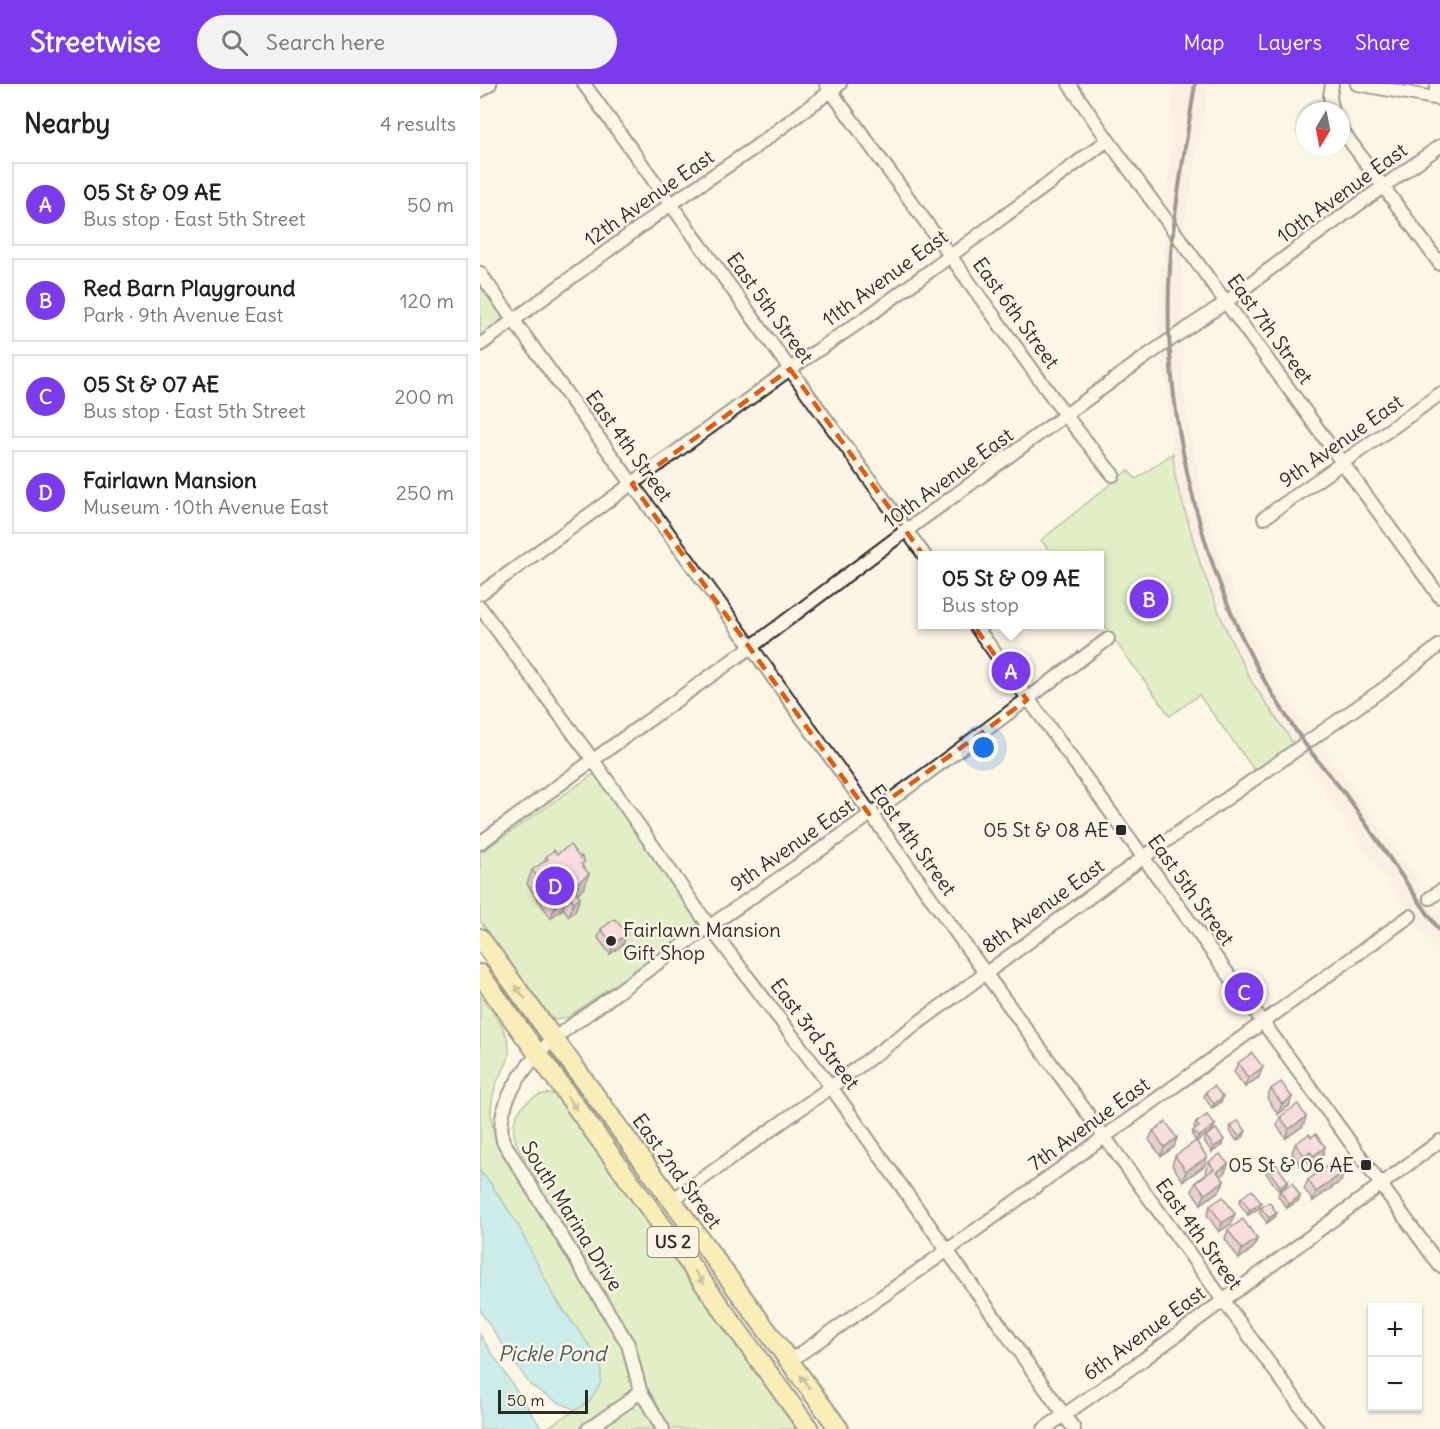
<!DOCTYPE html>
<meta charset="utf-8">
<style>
body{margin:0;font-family:Delius,sans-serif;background:#f2f2f2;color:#222}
.controls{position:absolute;right:18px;bottom:18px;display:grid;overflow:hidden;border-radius:0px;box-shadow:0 2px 4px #0004}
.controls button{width:54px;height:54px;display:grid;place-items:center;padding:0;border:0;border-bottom:2px solid #e0e0e0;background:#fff;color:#222;font:30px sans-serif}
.compass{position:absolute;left:816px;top:18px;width:54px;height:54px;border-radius:50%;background:#fff;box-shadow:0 2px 4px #0004;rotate:190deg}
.scale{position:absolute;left:18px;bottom:15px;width:90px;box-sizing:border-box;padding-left:6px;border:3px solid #2b2b2b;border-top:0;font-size:16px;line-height:21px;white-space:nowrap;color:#2b2b2b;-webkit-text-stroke:4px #fcf5e5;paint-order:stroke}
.you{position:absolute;left:504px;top:664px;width:21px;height:21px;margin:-15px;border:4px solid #fff;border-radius:50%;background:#1a73e8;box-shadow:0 0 0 9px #1a73e833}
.badge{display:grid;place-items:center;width:39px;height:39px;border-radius:50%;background:#7c3aed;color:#fff;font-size:20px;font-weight:700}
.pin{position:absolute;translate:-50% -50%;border:3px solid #fff;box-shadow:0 2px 6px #0006}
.popup{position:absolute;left:438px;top:467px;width:186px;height:78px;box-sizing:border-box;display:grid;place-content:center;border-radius:0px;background:#fff;filter:drop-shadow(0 2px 4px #0005);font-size:20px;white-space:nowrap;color:#767676}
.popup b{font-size:22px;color:#222}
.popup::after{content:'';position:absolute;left:50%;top:100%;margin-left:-12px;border:12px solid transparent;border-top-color:#fff}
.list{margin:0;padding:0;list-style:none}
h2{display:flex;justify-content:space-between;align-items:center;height:78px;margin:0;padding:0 24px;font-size:26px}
h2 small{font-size:20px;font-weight:400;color:#767676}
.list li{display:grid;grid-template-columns:39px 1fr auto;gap:18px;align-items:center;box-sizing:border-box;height:84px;margin:0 12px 12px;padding:0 12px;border:2px solid #e0e0e0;border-radius:0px}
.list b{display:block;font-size:22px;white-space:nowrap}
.list p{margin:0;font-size:20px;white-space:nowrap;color:#767676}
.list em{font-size:20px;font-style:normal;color:#767676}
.icon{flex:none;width:33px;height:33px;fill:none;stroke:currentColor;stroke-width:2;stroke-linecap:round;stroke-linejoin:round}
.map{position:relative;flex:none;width:960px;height:1345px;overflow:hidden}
header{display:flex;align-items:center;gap:36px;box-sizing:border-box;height:84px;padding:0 30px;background:#7c3aed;color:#fff}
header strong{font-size:28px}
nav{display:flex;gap:33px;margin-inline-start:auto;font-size:21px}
.search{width:420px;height:54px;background:#f2f2f2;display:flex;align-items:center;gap:15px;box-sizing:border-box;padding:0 21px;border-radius:33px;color:#767676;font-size:22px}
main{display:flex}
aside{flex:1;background:#fff}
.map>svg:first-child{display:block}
.built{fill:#fae4e0}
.green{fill:#c0e59f;stroke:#768865;stroke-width:1.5}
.water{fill:#90e0ed;stroke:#68989f;stroke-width:1.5}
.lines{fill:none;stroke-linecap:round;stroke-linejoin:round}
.minor-casing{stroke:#2b2b2b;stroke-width:16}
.highway-casing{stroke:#2b2b2b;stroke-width:22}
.minor{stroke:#fcf5e5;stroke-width:12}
.highway{stroke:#f7e281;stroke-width:18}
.rail{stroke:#2b2b2b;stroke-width:4}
.wall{fill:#d3a3b6;stroke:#2b2b2b;stroke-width:1.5}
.shaded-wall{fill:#ac8594;stroke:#2b2b2b;stroke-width:1.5}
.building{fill:#f5bed4;stroke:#2b2b2b;stroke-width:1.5}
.oneway{fill:#918656}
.marked{fill:none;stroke:#e8590c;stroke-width:4.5;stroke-dasharray:12 8;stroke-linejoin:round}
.poi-dot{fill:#2b2b2b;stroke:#fcf5e5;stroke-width:2}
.labels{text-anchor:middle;stroke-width:5;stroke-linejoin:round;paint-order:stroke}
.shield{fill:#fcf5e5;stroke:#6a6863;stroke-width:1.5}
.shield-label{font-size:18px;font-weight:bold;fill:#2b2b2b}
.street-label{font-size:20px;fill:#2b2b2b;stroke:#fcf5e5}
.poi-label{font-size:20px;fill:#2b2b2b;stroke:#fcf5e5;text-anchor:end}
.water-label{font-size:21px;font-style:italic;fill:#44585c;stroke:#fcf5e5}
</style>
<header>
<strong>Streetwise</strong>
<div class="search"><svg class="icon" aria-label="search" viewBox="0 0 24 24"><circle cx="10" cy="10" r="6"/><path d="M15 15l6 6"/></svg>Search here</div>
<nav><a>Map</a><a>Layers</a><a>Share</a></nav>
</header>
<main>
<aside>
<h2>Nearby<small>4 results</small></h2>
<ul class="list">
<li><span class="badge">A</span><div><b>05 St &amp; 09 AE</b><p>Bus stop · East 5th Street</p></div><em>50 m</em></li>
<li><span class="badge">B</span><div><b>Red Barn Playground</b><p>Park · 9th Avenue East</p></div><em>120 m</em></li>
<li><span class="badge">C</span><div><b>05 St &amp; 07 AE</b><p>Bus stop · East 5th Street</p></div><em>200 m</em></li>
<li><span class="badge">D</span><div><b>Fairlawn Mansion</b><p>Museum · 10th Avenue East</p></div><em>250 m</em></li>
</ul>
</aside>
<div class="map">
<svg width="960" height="1345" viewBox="0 0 960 1345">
<rect width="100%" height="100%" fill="#fcf5e5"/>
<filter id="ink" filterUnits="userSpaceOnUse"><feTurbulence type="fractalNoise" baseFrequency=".0167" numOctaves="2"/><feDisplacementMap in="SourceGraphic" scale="12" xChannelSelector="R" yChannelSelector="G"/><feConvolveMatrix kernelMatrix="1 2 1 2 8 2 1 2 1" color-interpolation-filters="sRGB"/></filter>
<g filter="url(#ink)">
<path class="built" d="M694,0h34l-26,157 1,152 19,104 22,74 25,57 30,58 161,224v45l-69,-96 -119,-177 -25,-50 -26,-65 -26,-90 -7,-74 -11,-82 13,-152z"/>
<path class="green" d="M0,199l23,34 -8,10 -15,11z
M693,369l2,24 26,89 26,66 25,50 42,62 -39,27 -56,-76 -29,21 -70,-96v-64l-47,-1 -12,-15 87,-70 8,9z
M112,691h4l100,140 2,6 -4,8 -126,88 -13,3 -7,-5 -68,-94v-70l2,1z
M0,912c11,14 28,33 29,51 2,13 -7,24 -12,35 -13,34 -3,58 14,87l15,-8c-5,-8 -11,-17 -12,-27 -4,-24 25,-50 47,-37l241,332h-257l45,-28 -19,-81 -22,-31 -40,-78 -20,-30 -9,-9z"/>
<path class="water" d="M0,1088l9,9 29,44 37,74 46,62v21l-11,19 -14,9 -22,-10 -24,-15 -50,-74z
M0,1251l62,94h-62z"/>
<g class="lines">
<defs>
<path id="minor" d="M104,0l341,472
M346,0l240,332 47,59
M589,0l39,56 332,457
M877,0l83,15
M0,7l10,-7
M955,14l2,-14
M852,27l-2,-15 2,-12
M861,45l99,135
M0,189c92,131 189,259 282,389 183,257 369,513 555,767
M0,261l191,-141 83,-56 86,-64
M784,434l176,-124
M0,510l310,-225 80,-54 238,-175
M0,523l113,153 116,166 122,161 243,342
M494,540l466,642
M0,759l113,-83 158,-113 156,-117 241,-175 78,-53 80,-60 134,-96
M950,814l10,-7
M191,1117l160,-114 328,-241 227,-159 54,-42
M310,1277l158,-111 462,-334
M108,1345l41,-28 11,-11
M183,1345l-23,-39 -12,-46 -125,-203c-8,-31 13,-62 33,-85 20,-22 47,-38 71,-56 57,-43 116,-83 174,-123 112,-76 219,-158 327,-238
M564,1345l100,-70 296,-218"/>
<path id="highway" d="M0,854l359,491
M0,890l329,455"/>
</defs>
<use href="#minor" class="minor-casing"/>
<use href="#highway" class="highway-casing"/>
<use href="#minor" class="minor"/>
<use href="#highway" class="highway"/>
<path class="rail" d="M715,0c-9,61 -21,122 -25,183 -9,134 27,289 90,406 14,24 29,48 45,71 12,17 27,33 40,50 32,45 63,92 95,137"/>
</g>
<path class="wall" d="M77,770l26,13 1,21 -7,5 3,4 -5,14 -6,5 -6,-8 -12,10 -24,-34 5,-14 12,-8 2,-5z
M121,845l26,5 -4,10 -13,10 -12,-16z
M758,979l21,14 -14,10 -11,-15z
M791,1005l18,17 -11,8 -11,-16z
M726,1008l15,10 -9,6 -8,-11z
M727,1031l-11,27 11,15 -3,9 -21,15 -11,-16 3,-9 21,-15 -4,-6 1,-4 2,-2 -1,-2 2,-4z
M800,1033l23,9 -17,12 -9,-12z
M751,1042l13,10 -7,5 -7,-10z
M673,1047l21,16 -13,9 -12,-16z
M726,1052l17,9 -11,7 -8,-11z
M815,1060l27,13 -12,8 -3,-5 -7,5 -8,-12z
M729,1078l19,2 -4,10 -3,2 3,5 -4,9 -19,14 -9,-13 4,-9 11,-8 -2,-3z
M787,1084l21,13 -2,4 -7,6 -13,-18z
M828,1096l33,1 -28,20 -9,-12z
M800,1107l20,5 -1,4 -12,8 -9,-12z
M761,1114l20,5 -2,5 -11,7 -9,-12z
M730,1122l21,18 -12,8 -12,-17z
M781,1124l14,9 -8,6 -8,-11z
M748,1146l29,9 -4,9 -14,11 -14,-20z"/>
<path class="shaded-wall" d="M109,790l-5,14 -13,10 6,-15z
M88,810l-5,14 -12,10 5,-14z
M100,813l-5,14 -6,5 5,-14z
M147,850l-4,10 -13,10 3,-10z
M783,983l-4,10 -14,10 3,-9z
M743,1013l-2,5 -9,6 2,-4z
M812,1013l-3,9 -11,8 4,-10z
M826,1033l-3,9 -17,12 3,-9z
M735,1041l-2,5 -17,12 2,-5z
M766,1047l-2,5 -7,5 2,-4z
M697,1054l-3,9 -13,9 3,-9z
M744,1056l-1,5 -11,7 2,-5z
M845,1063l-3,10 -12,8 3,-9z
M830,1067l-3,9 -7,5 4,-10z
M727,1073l-3,9 -21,15 3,-10z
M748,1080l-4,10 -10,7 3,-9z
M865,1087l-4,10 -28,20 3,-9z
M744,1097l-4,9 -19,14 4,-10z
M808,1097l-2,4 -7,6 1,-5z
M820,1112l-1,4 -12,8 2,-4z
M781,1119l-2,5 -11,7 2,-5z
M797,1129l-2,4 -8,6 2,-5z
M755,1130l-4,10 -12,8 3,-9z
M777,1155l-4,9 -14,11 3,-10z"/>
<path class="building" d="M90,761l10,13 1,-2 4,6 -4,2 8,10 -12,9 1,3 -4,3 6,8 -6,5 -6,-8 -12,10 -24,-34 16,-11 -2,-2 8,-7 3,4z
M135,835l12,15 -14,10 -12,-15z
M772,969l11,14 -15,11 -10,-15z
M801,998l11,15 -10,7 -11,-15z
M734,1002l9,11 -9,7 -8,-12z
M818,1020l8,13 -17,12 -9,-12z
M727,1031l8,10 -17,12 -5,-6 6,-4 -3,-4z
M758,1037l8,10 -7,6 -8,-11z
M686,1038l11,16 -13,9 -11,-16z
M736,1045l8,11 -10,7 -8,-11z
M829,1050l2,3 5,-3 9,13 -12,9 -3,-5 -6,4 -9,-11z
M716,1057l11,16 -21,14 -11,-15z
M740,1070l8,10 -11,8 7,9 -19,13 -9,-12 18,-13 -5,-7z
M856,1075l9,12 -29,21 -8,-12z
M795,1079l13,18 -8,5 -13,-18z
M812,1099l8,13 -11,8 -9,-13z
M772,1106l9,13 -11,7 -9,-12z
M743,1113l12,17 -13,9 -12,-17z
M789,1118l8,11 -8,5 -8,-10z
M763,1135l14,20 -15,10 -14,-19z"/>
<defs><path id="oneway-solid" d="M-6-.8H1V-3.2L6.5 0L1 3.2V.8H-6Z" transform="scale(1.5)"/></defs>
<g class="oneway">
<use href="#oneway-solid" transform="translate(40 908) rotate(-127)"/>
<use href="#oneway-solid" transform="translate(92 1019) rotate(54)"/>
<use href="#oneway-solid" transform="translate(219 1193) rotate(54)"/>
<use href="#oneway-solid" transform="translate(325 1298) rotate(-126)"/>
</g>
</g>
<path d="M0 0H960V1345H0ZM310,285l237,331 -158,114 -237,-330z" fill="#fcf5e5" fill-opacity=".55" fill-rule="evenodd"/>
<path class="marked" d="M310,285l237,331 -158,114 -237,-330z"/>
<g class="poi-dot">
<rect x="635" y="740" width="12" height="12" rx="3"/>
<circle cx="131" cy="857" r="6"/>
<rect x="880" y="1075" width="12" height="12" rx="3"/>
</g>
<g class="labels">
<rect class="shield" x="167.5" y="1143" width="51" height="30" rx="4.5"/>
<g class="shield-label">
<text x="193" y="1164">US 2</text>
</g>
<g class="street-label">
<text transform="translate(862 109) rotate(-36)" y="7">10th Avenue East</text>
<text transform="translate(169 114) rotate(-35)" y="7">12th Avenue East</text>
<text transform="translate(405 194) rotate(-36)" y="7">11th Avenue East</text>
<text transform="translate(290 224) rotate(54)" y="7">East 5th Street</text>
<text transform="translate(536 229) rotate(54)" y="7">East 6th Street</text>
<text transform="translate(790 245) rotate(54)" y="7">East 7th Street</text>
<text transform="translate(861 357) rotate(-35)" y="7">9th Avenue East</text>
<text transform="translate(149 362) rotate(54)" y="7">East 4th Street</text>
<text transform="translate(468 394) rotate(-36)" y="7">10th Avenue East</text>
<text transform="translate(433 756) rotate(54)" y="7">East 4th Street</text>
<text transform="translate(312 761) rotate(-35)" y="7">9th Avenue East</text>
<text transform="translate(711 806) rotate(54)" y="7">East 5th Street</text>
<text transform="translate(563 822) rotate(-36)" y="7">8th Avenue East</text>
<text transform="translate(335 950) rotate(53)" y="7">East 3rd Street</text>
<text transform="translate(609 1040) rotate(-36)" y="7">7th Avenue East</text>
<text transform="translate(197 1087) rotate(54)" y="7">East 2nd Street</text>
<text transform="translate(92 1132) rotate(58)" y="7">South Marina Drive</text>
<text transform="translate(719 1150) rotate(54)" y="7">East 4th Street</text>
<text transform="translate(664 1249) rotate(-36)" y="7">6th Avenue East</text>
</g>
<g class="poi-label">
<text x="629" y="753">05 St &amp; 08 AE</text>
<text x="143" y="853" text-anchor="start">Fairlawn Mansion<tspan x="143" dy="23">Gift Shop</tspan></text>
<text x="874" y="1088">05 St &amp; 06 AE</text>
</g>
<g class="water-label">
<text x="72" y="1277">Pickle Pond</text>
</g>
</g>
</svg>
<div class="controls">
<button>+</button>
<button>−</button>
</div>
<svg class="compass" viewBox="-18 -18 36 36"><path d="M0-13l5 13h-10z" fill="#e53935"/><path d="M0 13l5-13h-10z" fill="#767676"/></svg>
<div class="scale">50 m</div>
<div class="you"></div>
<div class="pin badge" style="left:531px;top:587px">A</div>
<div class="popup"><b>05 St &amp; 09 AE</b>Bus stop</div>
<div class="pin badge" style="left:669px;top:515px">B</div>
<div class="pin badge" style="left:764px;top:908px">C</div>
<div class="pin badge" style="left:75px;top:802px">D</div>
</div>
</main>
